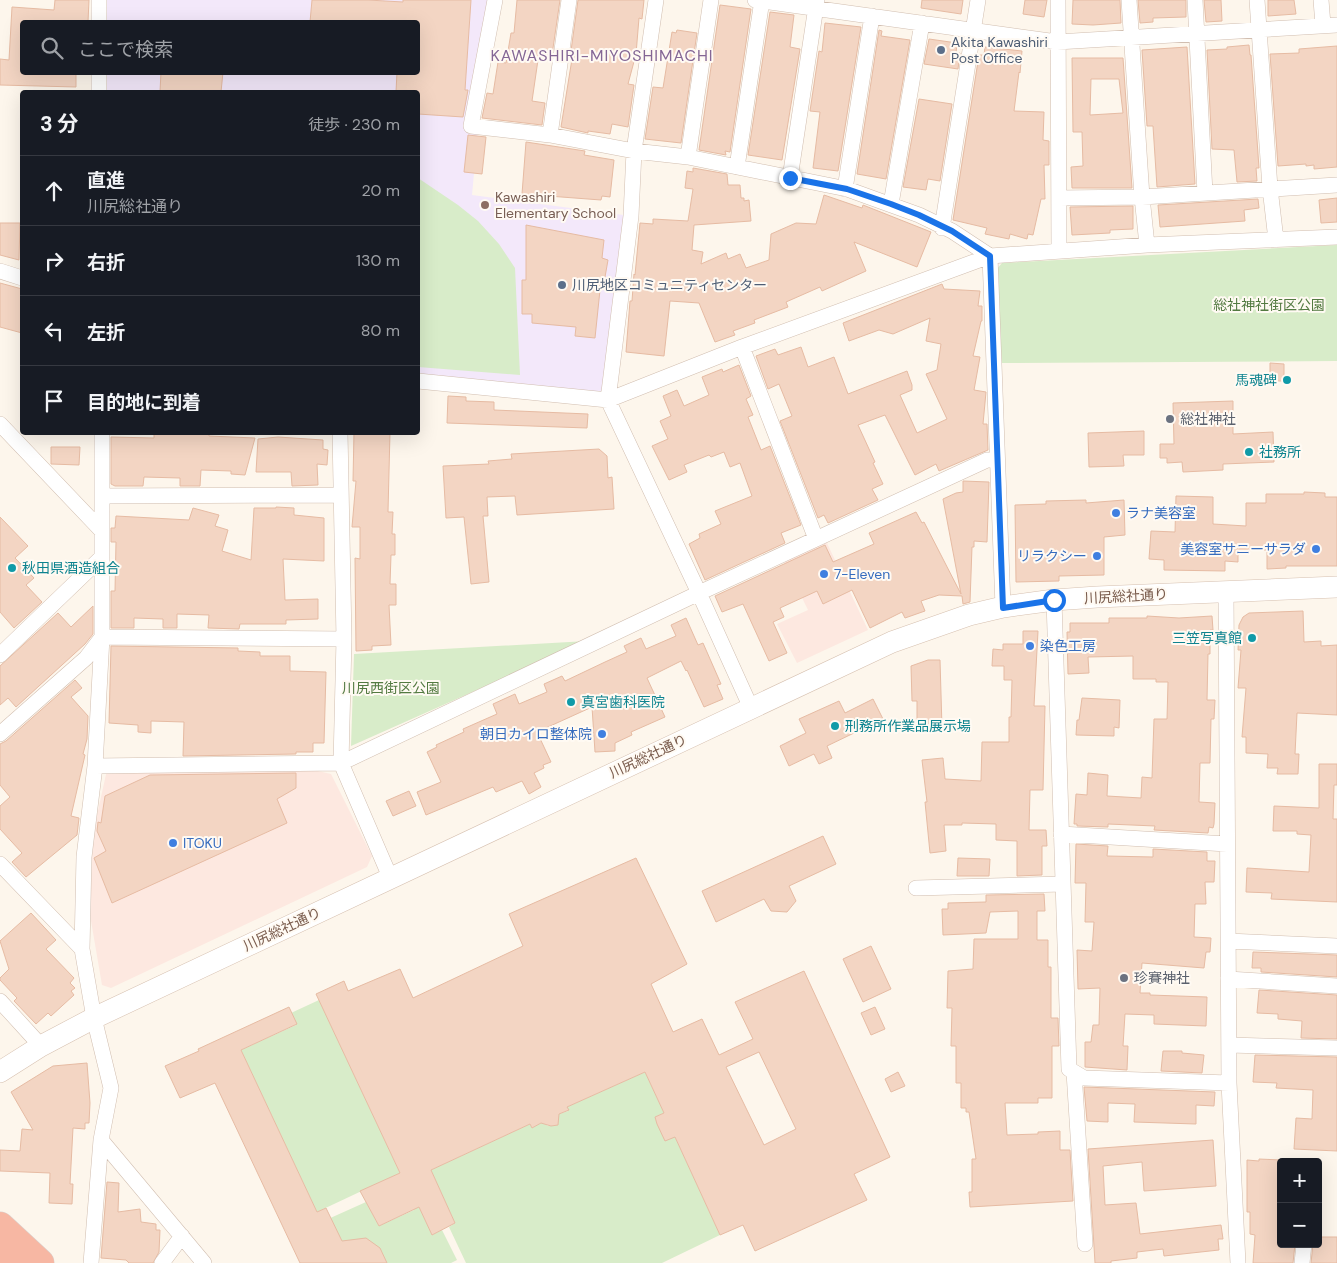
<!DOCTYPE html>
<html lang="ja">
<meta charset="utf-8">
<style>
body{margin:0;font-family:"DM Sans","Noto Sans JP",sans-serif;background:#242831;color:#f1f3f6}
.controls{position:absolute;right:15px;bottom:15px;display:grid;overflow:hidden;border-radius:5px;box-shadow:0 5px 20px #0002}
.controls button{width:45px;height:45px;display:grid;place-items:center;padding:0;border:0;border-bottom:1px solid #363941;background:#171b24;color:#f1f3f6;font:25px sans-serif}
.stop{position:absolute;width:15px;height:15px;margin:-11px;border:4px solid #1a73e8;border-radius:50%;background:#fff}
.stop.end{background:#1a73e8;border-color:#fff;box-shadow:0 1px 5px #0008}
.list{margin:0;padding:0;list-style:none}
h2{display:flex;justify-content:space-between;align-items:center;height:65px;margin:0;padding:0 20px;font-size:21px}
h2 small{font-size:16px;font-weight:400;color:#9ea1a6}
.list li{display:grid;grid-template-columns:32px 1fr auto;gap:15px;align-items:center;box-sizing:border-box;height:70px;padding:0 20px;border-top:1px solid #363941}
.list b{display:block;font-size:19px;white-space:nowrap}
.list p{margin:0;font-size:16px;white-space:nowrap;color:#9ea1a6}
.list em{font-size:16px;font-style:normal;color:#9ea1a6}
.icon{flex:none;width:28px;height:28px;fill:none;stroke:currentColor;stroke-width:2;stroke-linecap:round;stroke-linejoin:round}
.map{position:relative;flex:none;width:1337px;height:1263px;overflow:hidden}
.search{position:absolute;background:#171b24;box-shadow:0 5px 20px #0002;left:20px;top:20px;width:400px;height:55px;display:flex;align-items:center;gap:12px;box-sizing:border-box;padding:0 18px;border-radius:5px;color:#9ea1a6;font-size:19px}
.panel{position:absolute;background:#171b24;box-shadow:0 5px 20px #0002;left:20px;top:90px;width:400px;height:345px;border-radius:5px}
.map>svg:first-child{display:block}
.commercial{fill:#fde8e0}
.education{fill:#f3e8fa}
.green{fill:#d8ecc9}
.building{fill:#f3d5c3;stroke:#e6bba3;fill-rule:evenodd}
.lines{fill:none;stroke-linecap:round;stroke-linejoin:round}
.street-casing{stroke:#d1beb0;stroke-width:16}
.secondary-casing{stroke:#d6c0b0;stroke-width:22}
.highway-casing{stroke:#dad1cd;stroke-width:29}
.street{stroke:#fff;stroke-width:15}
.secondary{stroke:#fff;stroke-width:21}
.highway{stroke:#f7b7a3;stroke-width:28}
.route{stroke:#1a73e8;stroke-width:6}
.service-dot{fill:#5c6f8a;stroke:#fffaf3;stroke-width:2}
.education-dot{fill:#8d6e63;stroke:#fffaf3;stroke-width:2}
.culture-dot{fill:#0f9aa8;stroke:#fffaf3;stroke-width:2}
.worship-dot{fill:#6b7280;stroke:#fffaf3;stroke-width:2}
.shop-dot{fill:#3f7fe0;stroke:#fffaf3;stroke-width:2}
.labels{text-anchor:middle;stroke-width:4;stroke-linejoin:round;paint-order:stroke}
.service-label{font-size:14px;fill:#4e5e75;stroke:#fffaf3;text-anchor:start}
.education-label{font-size:14px;fill:#785e54;stroke:#fffaf3;text-anchor:start}
.park-label{font-size:14px;fill:#537a41;stroke:#fffaf3}
.culture-label{font-size:14px;fill:#0d838f;stroke:#fffaf3;text-anchor:start}
.worship-label{font-size:14px;fill:#5b616d;stroke:#fffaf3;text-anchor:start}
.shop-label{font-size:14px;fill:#366cbe;stroke:#fffaf3;text-anchor:start}
.street-label{font-size:14px;fill:#7a5c4d;stroke:#fffaf3}
.quarter-label{font-size:16px;letter-spacing:1px;fill:#846695;stroke:#fffaf3}
</style>
<div class="map">
<svg width="1337" height="1263" viewBox="0 0 1337 1263">
<rect width="100%" height="100%" fill="#fdf6ec"/>
<path class="commercial" d="M826,541l42,89 -71,33 -20,-39 31,-14 -24,-49z
M107,770l211,1 13,3 41,82 -5,11 -256,121 -9,-3 -12,-70 3,-82z"/>
<path class="education" d="M99,0h391l-18,195 159,21 -23,184 -190,-19v-289h-318v-19l318,-1v-50h-319z"/>
<path class="green" d="M418,178l40,27 20,16 21,23 16,24 5,107 -102,-8z
M1337,245v116l-336,2 -5,-93 6,-7z
M587,641l-236,105 3,-92z
M319,1000l81,173 -83,39 -76,-162 55,-25 -5,-12z
M645,1072l19,41 -9,4 2,6 18,14 45,98 -58,28h-196l-17,-36 6,-4 -24,-53 99,-46 2,4 11,-6c4,5 7,4 13,3l3,-11 9,-3 -1,-4z
M408,1183l24,52 10,-5 15,30 -6,3h-67l-41,-20 -26,-19 49,-22 13,24 35,-16 -12,-24z"/>
<path class="building" d="M55,0h34l-1,22h-66v50h54v15l-76,-2v-26l9,1 3,-53 42,3z
M312,0h56l35,2v-2h68l-6,90h3l-5,27 -45,-3v-22h-22l1,-20h21v-50h-108z
M517,0h43l-8,55 -13,-2 -7,48 13,2 -3,22 -60,-7 5,-25 6,1 5,-32 8,1 5,-30h3z
M578,0h66l-2,19 -3,-1 -3,36 -8,30 6,1 -6,42 -16,-3 -2,10 -22,-3v2l-27,-6 11,-68 -2,-1z
M922,0h41l-2,14 -40,-6z
M1025,0h22l-3,17 -21,-3z
M1073,0h47l1,23 -28,2 -21,-1z
M1138,0h48v17l-33,1v4l-13,1z
M1204,0h17l1,21 -16,1z
M1268,0h26l2,14 -28,2z
M720,5l31,4 -21,143 -5,-1 1,4 -27,-5z
M770,12l24,3 -4,32 10,2 -18,111 -34,-5z
M825,23l36,4 -23,144 -25,-3 7,-56 -10,-1 9,-60 3,1z
M677,30l20,3 -16,110 -36,-4 8,-52 10,1 9,-56 4,1z
M879,30l3,1 -1,5 29,4 -24,139 -29,-5z
M929,39l28,4 -1,10h4l-2,16 -34,-5z
M1249,45l1,10h1l8,113h-3l1,13 -20,1 -3,-32 -22,-1 -5,-99 20,-1v-2z
M1337,46v121l-23,2v-4l-8,1v-2l-28,2 -8,-112 29,-1v-4z
M985,47l37,4 -2,22 -1,-1 -5,39 30,1 -1,28 6,1v24h-5l1,34h-4l-8,36 -5,-1 -1,5 -17,-5 -1,5 -24,-5 2,-6 -34,-8 26,-165h5z
M1187,47l8,137 -38,3 -4,-61h-6l-5,-76z
M1072,58h51l9,130h-60l-1,-21 12,-1 -1,-34h-9zM1091,79h28l4,34 -33,2z
M161,72h62l-2,20h-61z
M919,99l33,5 -12,77 -12,-2 -2,11 -23,-3z
M468,135l18,2 -4,37 -18,-2z
M526,142l59,9 -1,4 30,5 -4,37 -8,-1 -1,4 -79,-6z
M693,168l34,6 1,11h12l1,13h3v3l5,-1 2,21 -57,4 -2,25 11,2 -2,12 25,-11 2,6 12,-5 6,14 23,-8 2,-26 25,-11 20,1 8,-29 38,13 1,-3 68,27 -14,35 -63,-25 12,29 -44,20 -2,-4 -34,15 2,5 -34,13 1,3 -22,8 2,4 -20,7 -16,-39 -29,-2 -6,55 -38,-4 4,-51h2l2,-27 1,1 5,-52 13,1v-5l35,2 5,-32 -8,-1 2,-17 6,1z
M1337,198v24l-16,1 -2,-23z
M1258,199l1,9 -15,2 1,11 -85,6 -2,-22z
M1133,206v23l-23,1v3l-38,2 -2,-28z
M0,223h20l-1,37 -19,-5z
M526,225l78,15 -2,18 6,2 -3,17 -5,13 -5,48 -20,-2 1,-9 -44,-4v-9h-10v-34h4z
M0,283l22,6v44l-22,-6z
M942,284l2,5 36,2 -2,15h4v15h-1l-8,35 7,1 -6,33 12,2 -3,32h4l1,26 -49,21 -3,-7 -21,11 -30,-60 -27,10 17,37 -2,1 10,21 -11,5 6,11 -50,23 -4,-8 -6,3 -38,-97 12,-5 -13,-32 -11,5 -12,-33 19,-7 3,6 23,-8 7,20 26,-10 14,37 59,-23 5,14v5l-12,5 17,38 30,-14 -21,-45 11,-4 4,-26 -15,-3 4,-23 -37,16 -14,-4 -30,11 -6,-18z
M1270,363l14,1v17h-14z
M739,365l12,31 -5,3 7,16 -5,2 13,33 9,-4 31,79 -20,8 4,10 -80,37 -16,-36 11,-6 -1,-4 22,-10 -6,-13 37,-15 -12,-33 -10,4 -6,-15 -13,5 -2,-2 -25,10 3,7 -18,8 -17,-34 16,-7 -8,-18 11,-5 -8,-20 14,-6 7,16 25,-11 -7,-18 20,-8 1,3z
M448,396l18,1v4l28,1v8l94,4 -1,14 -140,-5z
M1233,401v33l40,-2 1,30 -51,2v6l-40,2 -1,-10 -15,1v-5h-7v-14h14l-1,-41z
M1144,431v24h-21l1,11 -35,1 -1,-34z
M154,432h55v4l46,2 -10,37 -14,-1v-3l-30,-1 -1,16h-20v-8l-36,-1 -1,9h-28l-4,-2v-47l43,1z
M354,432h36l-2,80h5l-1,22h3v21h-4l-1,29h6v21h-7l2,40 -19,1v4l-16,1 -1,-93 5,1v-32h-8l4,-46h-3z
M278,437l45,3v9l5,1 -1,15 -10,-1 1,21 -26,1 -1,-14h-35l2,-33z
M51,447h29l-1,18 -28,-1z
M599,449l8,7 1,22 4,-1 2,32 -97,6 -2,-19 -28,1 1,19h-5l6,66 -18,2 -7,-67 -18,1 -3,-52 46,-2 -1,-3 24,-2 -1,-5z
M963,481l26,1 -2,60 -13,-1v6h-2l-2,55 -7,2 -1,-8 -23,-1 -18,6 4,10 -20,7 -3,-6 -32,16 -18,-38 -29,14 -6,-13 -37,17 4,9 -11,5 14,31 -18,8 -26,-57 -21,8 -7,-16 110,-51 8,17 41,-18 -5,-11 47,-21 6,11 2,-1 37,72 -18,-95 13,-6 7,-1z
M1304,492l21,1v4h12v69h-51v2l-19,1v-19l-29,1v11l-13,-1v10l-61,-1v-10l-15,-1 2,-28 24,1 1,-36 37,1v27l33,2v-23h20v-9h38z
M1086,500v3l38,-3 1,35 -21,2v38l-45,1v5l-43,1 -1,-77 31,-1v-3z
M276,507l18,1v7l30,3v43l-41,-2 2,41 33,-1v20l-32,1v4h-46l-1,5 -31,-1 1,-13 -32,-1v14h-14v-9l-29,-1v10h-23v-37h4l1,-49h-5v-14h4l1,-12 73,4 4,-12 26,7 -4,11 13,4 -6,21 29,9 3,-52h22z
M0,517l28,29 -13,12 19,20 -8,7 16,17 -28,26 -14,-16z
M93,606v28l-8,10 -69,63 -8,-9 -8,7v-39l58,-53 13,14z
M1303,611l1,31 17,-1v5l16,-1v70l-40,-2 -2,41h4l-1,20h-21l1,-6h-11l1,-14 -22,-1v-16h-4l4,-49h-8l3,-38h-3l1,-25 4,-8 6,-4z
M1147,616l32,2 33,-2 1,14h-3v24h-2l-1,46h8l-1,19h-3l-1,44h-10l-1,39 16,1 -1,21 -1,4 -4,-1 -1,6 -54,-3 1,-4 -47,-2v3l-31,-1v-2h-3l2,-30 11,1 1,-22 20,2 -1,21 34,2 1,-21 10,1 2,-59h13l1,-37h-12v-3h-23v-23l-45,1 1,16 -21,1 -1,-42h3v-9h39v-5h38z
M686,618l12,27 5,-2 18,41 -4,1 6,14 -19,8 -17,-37 -1,1 -5,-10 -34,17 18,39 -34,15 1,3 -17,8v8l-20,1 -3,-45 -55,25 14,30 -8,3 1,3 -10,5 7,14 -12,7 -7,-13 -26,11 -3,-5 -67,28 -9,-23 24,-10 -14,-30 10,-5 -1,-2 28,-13 -1,-3 34,-15 -4,-10 22,-10 4,10 28,-12 -3,-8 18,-8 3,5 40,-19 22,-10 -3,-6 17,-8 5,11 30,-13 -5,-11z
M1023,631h15l-4,75h11l-2,84h-13l-1,40h17l1,16h-5v29l-25,1v-35l-21,-1v-16l-34,-1v2h-18l2,26 -16,2 -5,-51h2l-5,-42 21,-2 2,21 36,2 1,-39h27v-25h2l1,-37h-8v-14h-12l1,-17 10,1v-6h20z
M111,646l127,2v3l22,1v4h30v15l36,1 -2,71h-11v9h-17v2l-113,2 1,-34 -33,-1v12l-13,-1v-7l-29,-2z
M928,660h12l2,68 -25,1v-28h-5l-1,-35z
M75,680l7,8 -11,9 17,19 -1,23 -4,15 2,1 -14,61 8,2 -2,17 -51,42 -14,-15 10,-9 -22,-24v-23l10,-9 -10,-12v-41l6,-3z
M1082,698l38,2 -1,28 -5,-1v9l-38,-1 1,-15h2z
M873,699l10,20 -56,27 5,12 -13,6 -5,-10 -25,12 -9,-20 26,-13 -7,-14 40,-18 6,12z
M1319,764h18v21h-3l-1,34h4v83l-66,-3 1,-6 -26,-1 1,-24 62,4 2,-37 -14,-1v-3h-24l1,-25 45,2z
M296,773v15l-19,11 10,24 -175,80 -18,-45 12,-7 -9,-20 1,-9 3,1 4,-27 45,-21z
M409,791l7,15 -23,10 -7,-15z
M823,836l13,28 -47,22 7,15 -9,11 -16,-1 -7,-12 -48,23 -14,-31z
M1076,844l32,2 -1,10 46,1v-8l54,3v9h8l-1,21h-9l1,22h-11l-1,33 17,1 -1,14h-4l-2,16 -62,-5 -2,30h10v2l57,2 -1,29 -52,-2v-9l-29,-1 -2,32h5l-1,24 -42,-3v-25h6l2,-17h6l1,-37 -22,1 -1,-39 15,1 2,-29h-9l1,-39h-11z
M636,858l51,106 -36,20 22,48 29,-13 17,36 34,-16 -18,-37 69,-31 86,186 -36,17 13,26 -112,51 -12,-26 -23,10 -45,-98 -10,4 -8,-17 -2,-7 9,-4 -19,-41 -78,35 2,3 -10,4 -1,11 -7,1 -10,-3 -9,5 -2,-4 -99,46 24,53 -23,12 -13,-28 -40,19 -19,-35 40,-18 -84,-179 28,-13 4,10 52,-22 13,29 110,-52 -14,-32zM759,1052l37,77 -32,16 -38,-78z
M958,858l32,1 -1,17h-32z
M1044,894l1,17h-8v29h11v27h3v51h7l1,28h-7v52h-14v5h-33l2,32 31,-1v-2l22,-1v19h10l3,51 -103,6 -1,-15h3v-33h4l-7,-47h-3v-4h-5v-25h-5v-37h-5l1,-38h-5l1,-37 25,-2 1,-30h44v-28l-28,1 -4,21 -43,2 -1,-26h6v-6l38,-1v-7z
M31,913l25,27 -10,9 28,29 -4,5 5,5 -4,3 3,4 -23,21 -3,-3 -12,11 -22,-23 3,-3 -17,-18v-2l9,-9 -9,-28z
M871,946l20,43 -28,13 -20,-43z
M1253,952l84,3v22l-76,-5v-4h-9z
M1259,990l78,5v44l-36,-1 1,-17 -24,-2v-5l-21,-1z
M289,1007l8,17 -56,26 76,162 9,-4 16,33 24,-3 14,10 7,15h-87l-85,-180 -35,15 -15,-32 34,-15 -1,-2z
M875,1007l10,22 -14,6 -10,-22z
M1163,1051h19v2l22,2 -2,18 -41,-2z
M1255,1055l82,2v94l-43,-2 2,-31 16,1 1,-29 -37,-2 1,-5 -24,-1z
M87,1063l3,40 -1,20h-4v6l-12,-1 -3,56h3l-1,20 -23,-1 1,-30 -50,-2v-21l20,1 2,-22 11,1 -22,-38 42,-26z
M898,1072l7,14 -14,6 -6,-13z
M1084,1087l131,5 -1,14 -18,-1v19l-62,-2 1,-18 -27,-1v19l-21,-1z
M1213,1140l3,46 -72,5 -2,-29 -39,4 2,39 31,-2 4,31 81,-9 2,14h-5l1,11 -55,6 -1,-7 -26,3v6l-26,3v2h-16l-7,-114z
M1259,1159l22,1v84h14l-2,19h-40l2,-28 -5,-1v-22h-3v-52l12,1z
M107,1182l12,1 -1,29 22,-3 1,13 15,2v6h4l-1,22 -6,11h-24l-3,-3 -25,-2z
M1318,1237h19v26h-26l2,-19h5z"/>
<g class="lines">
<defs>
<path id="street" d="M99,0v22
M495,0l-24,126 79,9 84,16 54,6 159,32 72,26 33,16 38,25
M656,0l-22,151 -3,65 -23,184 91,193 52,115
M755,0l302,42 280,-17
M1058,0l1,251
M1129,0l13,197 5,48
M1195,0l10,193
M1257,0l13,188 6,52
M1321,0l2,25
M99,72v20
M550,135l19,-135
M688,157l23,-157
M737,167l25,-167
M790,178l27,-178
M845,189l27,-173
M1059,198l83,-1 195,-12
M891,204l31,-181
M942,228l36,-228
M990,256l13,351
M0,271l22,7
M742,347l74,192
M418,381l190,19 134,-53 248,-91 157,-11 190,-8
M0,424l101,106
M340,432l4,207 -3,124 49,114
M102,496l238,-1
M1226,592l3,491 9,180
M1054,600l15,469 15,9 145,5
M102,637l242,2
M0,655l102,-98
M0,734l86,-76 16,-21
M95,766l246,-3 358,-170 288,-133 9,-1
M1061,834l166,10
M0,864l82,85
M916,888l147,-4
M1228,941l109,5
M1228,979l109,7
M0,1001l41,45
M1229,1045l108,3
M1074,1072l11,172
M101,1140l103,123
M91,1263l10,-123 10,-52 -17,-70 -12,-69 2,-92 11,-91 7,-129v-205
M162,1263l20,-27
M1302,1263l2,-19"/>
<path id="secondary" d="M0,1072l41,-26 53,-28 798,-376 77,-27 34,-8 51,-7 43,-3 240,-10"/>
<path id="highway" d="M0,1226l40,37
M0,1258l6,5"/>
</defs>
<use href="#street" class="street-casing"/>
<use href="#secondary" class="secondary-casing"/>
<use href="#highway" class="highway-casing"/>
<use href="#street" class="street"/>
<use href="#secondary" class="secondary"/>
<use href="#highway" class="highway"/>
</g>
<g class="lines">
<path class="route" d="M790,178l57,11 44,15 28,11 33,16 38,25 13,352 51,-8"/>
</g>
<g class="service-dot">
<circle cx="941" cy="50" r="5"/>
<circle cx="562" cy="285" r="5"/>
</g>
<circle class="education-dot" cx="485" cy="205" r="5"/>
<g class="culture-dot">
<circle cx="1287" cy="380" r="5"/>
<circle cx="1249" cy="452" r="5"/>
<circle cx="12" cy="568" r="5"/>
<circle cx="1252" cy="638" r="5"/>
<circle cx="571" cy="702" r="5"/>
<circle cx="835" cy="726" r="5"/>
</g>
<g class="worship-dot">
<circle cx="1170" cy="419" r="5"/>
<circle cx="1124" cy="978" r="5"/>
</g>
<g class="shop-dot">
<circle cx="1116" cy="513" r="5"/>
<circle cx="1316" cy="549" r="5"/>
<circle cx="1097" cy="556" r="5"/>
<circle cx="824" cy="574" r="5"/>
<circle cx="1030" cy="646" r="5"/>
<circle cx="602" cy="734" r="5"/>
<circle cx="173" cy="843" r="5"/>
</g>
<g class="labels">
<g class="service-label">
<text x="951" y="47">Akita Kawashiri<tspan x="951" dy="16">Post Office</tspan></text>
<text x="572" y="290">川尻地区コミュニティセンター</text>
</g>
<g class="education-label">
<text x="495" y="202">Kawashiri<tspan x="495" dy="16">Elementary School</tspan></text>
</g>
<g class="park-label">
<text x="1269" y="310">総社神社街区公園</text>
<text x="391" y="693">川尻西街区公園</text>
</g>
<g class="culture-label">
<text x="1277" y="385" text-anchor="end">馬魂碑</text>
<text x="1259" y="457">社務所</text>
<text x="22" y="573">秋田県酒造組合</text>
<text x="1242" y="643" text-anchor="end">三笠写真館</text>
<text x="581" y="707">真宮歯科医院</text>
<text x="845" y="731">刑務所作業品展示場</text>
</g>
<g class="worship-label">
<text x="1180" y="424">総社神社</text>
<text x="1134" y="983">珍賽神社</text>
</g>
<g class="shop-label">
<text x="1126" y="518">ラナ美容室</text>
<text x="1306" y="554" text-anchor="end">美容室サニーサラダ</text>
<text x="1087" y="561" text-anchor="end">リラクシー</text>
<text x="834" y="579">7-Eleven</text>
<text x="1040" y="651">染色工房</text>
<text x="592" y="739" text-anchor="end">朝日カイロ整体院</text>
<text x="183" y="848">ITOKU</text>
</g>
<g class="street-label">
<text transform="translate(1126 596) rotate(-3)" y="5">川尻総社通り</text>
<text transform="translate(648 756) rotate(-25)" y="5">川尻総社通り</text>
<text transform="translate(282 929) rotate(-25)" y="5">川尻総社通り</text>
</g>
<g class="quarter-label">
<text x="602" y="61">KAWASHIRI-MIYOSHIMACHI</text>
</g>
</g>
</svg>
<div class="controls">
<button>+</button>
<button>−</button>
</div>
<div class="stop" style="left:1054px;top:600px"></div>
<div class="stop end" style="left:790px;top:178px"></div>
<div class="search"><svg class="icon" aria-label="search" viewBox="0 0 24 24"><circle cx="10" cy="10" r="6"/><path d="M15 15l6 6"/></svg>ここで検索</div>
<section class="panel">
<h2>3 分<small>徒歩 · 230 m</small></h2>
<ul class="list">
<li><svg class="icon" aria-label="ahead" viewBox="0 0 24 24"><path d="M12 20V5M6 11l6-6 6 6"/></svg><div><b>直進</b><p>川尻総社通り</p></div><em>20 m</em></li>
<li><svg class="icon" aria-label="right" viewBox="0 0 24 24"><path d="M7 20v-9h11M14 6l5 5-5 5"/></svg><div><b>右折</b></div><em>130 m</em></li>
<li><svg class="icon" aria-label="left" viewBox="0 0 24 24"><path d="M17 20v-9H6M10 6l-5 5 5 5"/></svg><div><b>左折</b></div><em>80 m</em></li>
<li><svg class="icon" aria-label="arrive" viewBox="0 0 24 24"><path d="M6 21V4h12l-3 4 3 4H6"/></svg><div><b>目的地に到着</b></div></li>
</ul>
</section>
</div>
